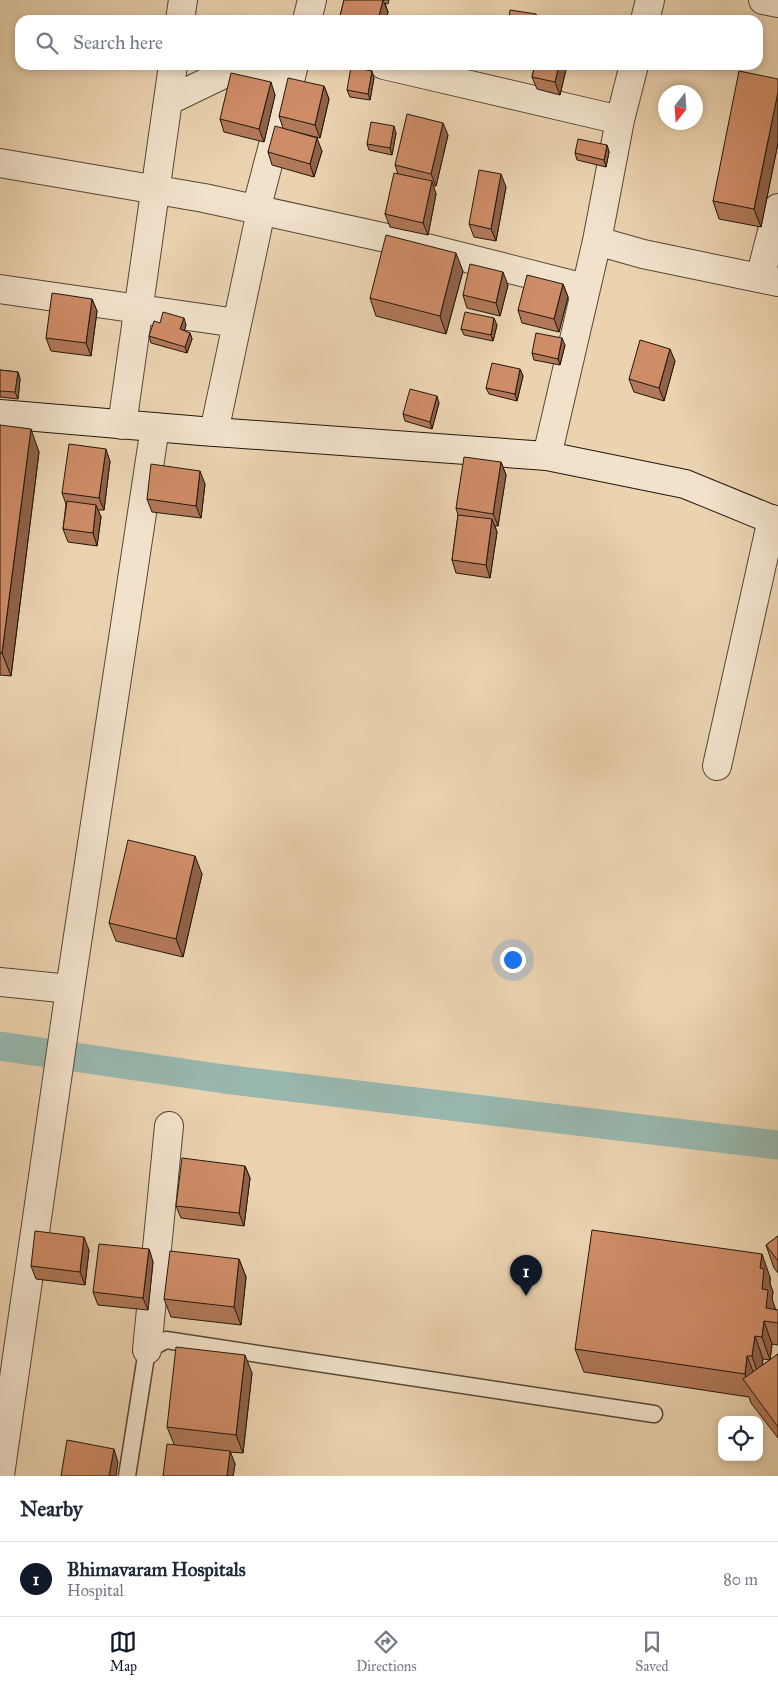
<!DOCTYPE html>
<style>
body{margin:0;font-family:"IM FELL Great Primer",serif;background:#f6f6f7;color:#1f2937}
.controls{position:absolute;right:15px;bottom:15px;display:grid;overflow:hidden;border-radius:10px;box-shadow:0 2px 8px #0003}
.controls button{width:45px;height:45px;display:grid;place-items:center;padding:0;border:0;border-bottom:1px solid #e0e1e3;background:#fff;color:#1f2937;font:25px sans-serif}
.compass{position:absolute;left:658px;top:85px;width:45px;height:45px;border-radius:50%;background:#fff;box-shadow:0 2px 8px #0003;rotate:197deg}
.you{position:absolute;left:512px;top:959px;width:18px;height:18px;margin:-12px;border:4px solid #fff;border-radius:50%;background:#1a73e8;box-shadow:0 0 0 8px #1a73e833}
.badge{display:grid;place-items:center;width:32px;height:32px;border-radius:50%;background:#111827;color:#fff;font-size:16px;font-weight:700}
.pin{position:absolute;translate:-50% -41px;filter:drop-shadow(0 1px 2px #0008)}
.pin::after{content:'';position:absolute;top:26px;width:18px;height:15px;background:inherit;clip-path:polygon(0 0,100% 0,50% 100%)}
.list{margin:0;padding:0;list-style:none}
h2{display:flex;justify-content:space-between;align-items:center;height:65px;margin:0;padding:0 20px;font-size:21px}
h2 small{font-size:16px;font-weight:400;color:#747a83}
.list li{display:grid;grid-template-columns:32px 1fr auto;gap:15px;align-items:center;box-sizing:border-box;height:75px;padding:0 20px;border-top:1px solid #e0e1e3}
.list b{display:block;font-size:19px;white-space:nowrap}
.list p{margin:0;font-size:16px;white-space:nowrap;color:#747a83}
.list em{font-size:16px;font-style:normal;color:#747a83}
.icon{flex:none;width:28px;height:28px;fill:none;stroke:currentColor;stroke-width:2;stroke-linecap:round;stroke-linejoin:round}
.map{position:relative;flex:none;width:778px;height:1476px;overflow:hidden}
.search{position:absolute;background:#fff;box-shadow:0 2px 8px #0003;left:15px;right:15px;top:15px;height:55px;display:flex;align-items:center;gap:12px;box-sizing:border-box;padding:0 18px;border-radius:15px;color:#747a83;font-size:19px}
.sheet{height:140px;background:#fff}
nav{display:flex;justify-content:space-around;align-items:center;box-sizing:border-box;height:70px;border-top:1px solid #e0e1e3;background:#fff;font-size:14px;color:#747a83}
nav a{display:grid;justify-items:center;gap:2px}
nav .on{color:#111827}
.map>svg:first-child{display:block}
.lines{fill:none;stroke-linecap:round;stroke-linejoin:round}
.canal{stroke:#98b7ae;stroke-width:29}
.service-casing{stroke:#554736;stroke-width:19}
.minor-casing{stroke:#554736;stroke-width:30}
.secondary-casing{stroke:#23180d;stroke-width:30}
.service{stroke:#f2e2cc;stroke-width:16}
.minor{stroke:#f2e2cc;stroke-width:28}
.secondary{stroke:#f2e2cc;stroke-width:28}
.wall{fill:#b17859;stroke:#23180d;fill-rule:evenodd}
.shaded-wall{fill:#906248;stroke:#23180d}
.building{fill:#ce8c67;stroke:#23180d}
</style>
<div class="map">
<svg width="778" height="1476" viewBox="0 0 778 1476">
<rect width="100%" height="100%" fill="#ebd3b0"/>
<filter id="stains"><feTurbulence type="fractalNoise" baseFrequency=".004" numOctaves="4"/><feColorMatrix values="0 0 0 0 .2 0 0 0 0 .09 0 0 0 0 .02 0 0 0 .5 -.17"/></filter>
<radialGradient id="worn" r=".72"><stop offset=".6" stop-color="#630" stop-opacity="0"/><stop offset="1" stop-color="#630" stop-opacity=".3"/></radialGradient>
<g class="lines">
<path class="canal" d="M0,1046l224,33 554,66"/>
<defs>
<path id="service" d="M127,1476l20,-126 19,-10 488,74"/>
<path id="minor" d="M763,0l15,3
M180,20l3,-20
M307,20l5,-20
M645,20l5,-20
M384,65l236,55
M168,101l64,-31 58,11
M0,163l204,35 187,41 194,49
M256,210l38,-145
M597,241l46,13 135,28
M760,278l18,-70
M0,289l237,34
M122,425l51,-360
M214,432l47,-221
M547,456l50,-215 23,-121 14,-55
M717,766l55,-247
M0,982l70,7
M147,1350l22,-224
M0,1475l70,-486 85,-562"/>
<path id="secondary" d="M0,414l201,17 346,25 138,28 93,38"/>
</defs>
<use href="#service" class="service-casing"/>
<use href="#minor" class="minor-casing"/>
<use href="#secondary" class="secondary-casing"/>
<use href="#service" class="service"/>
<use href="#minor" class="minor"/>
<use href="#secondary" class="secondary"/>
</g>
<path class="wall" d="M344,0h45l-1,4 -3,-1 3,9 -2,8h-47z
M535,65h32l-7,30 -23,-6 -5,-12z
M374,78l-4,22 -20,-3 -3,-7z
M778,79v64l-17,84 -42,-8 -6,-18z
M324,86l5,13 -9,39 -28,-7 30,20 -8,26 -42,-12 -4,-13 15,-24 -4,-12z
M275,95l-11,47 -40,-10 -4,-13z
M396,133l-4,22 -23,-5 -2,-6z
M448,135l-12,51h-3l3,8 -8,41 -38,-8 -5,-13 13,-40 -3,-9z
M607,145l2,7 -3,15 -29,-7 -2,-7z
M506,187l-10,54 -22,-4 -5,-13z
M463,271l-17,63 -70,-18 -6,-18z
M563,284l5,13 -9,35 -37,-9 -4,-13z
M508,285l-8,31 -33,-8 -4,-13z
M92,299l5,12 -6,45 -40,-5 -5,-13z
M160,323l26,2 -2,6 6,2 2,6 -5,14 -36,-10 -2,-7z
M497,325l-4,16 -29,-6 -3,-6z
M565,345l-5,20 -26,-5 -2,-7z
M675,361l-11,40 -30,-9 -5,-13z
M520,369l3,7 -6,25 -28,-7 -3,-6z
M0,370l18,2 2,7 -2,20 -18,-2z
M439,403l-7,26 -27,-8 -2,-7z
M0,425l39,27 -28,224 -11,-1z
M110,461l-6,49h-6l3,7 -4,29 -29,-4 -5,-13 3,-25 -4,-11z
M501,462l5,13 -8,51h-3l2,6 -7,46 -34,-5 -4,-13 6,-45 -2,-7z
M205,484l-4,34 -49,-6 -5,-13z
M202,874l-19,83 -67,-16 -7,-18z
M245,1166l5,12 -6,48 -63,-8 -5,-12z
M778,1236v37l-4,-5 -8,-23z
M149,1249l4,13 -5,48 -50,-5 -5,-13z
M89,1250l-4,35 -49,-6 -5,-13z
M239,1259l7,18 -5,48 -70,-8 -7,-18z
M770,1277v7l3,8 -1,7 3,11h3v35l-6,-1 -2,16 8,-6v84l-27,-35 -2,-6 -165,-25 -9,-23zM763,1359l7,1 -8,5z
M252,1373l-9,80 -13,-1 5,12 -2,12h-70l11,-32 -7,-17z"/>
<path class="shaded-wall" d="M383,0l5,12 -2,8h-8z
M536,14l2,6h-3z
M559,65h8l-7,30 -5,-13z
M372,71l2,7 -4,22 -2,-6z
M271,82l4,13 -11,47 -5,-13z
M324,86l5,13 -9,39 -5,-13z
M778,92v51l-17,84 -7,-18z
M443,123l5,12 -12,51 -5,-12z
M394,126l2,7 -4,22 -2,-7z
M317,138l5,13 -8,26 -4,-13z
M607,145l2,7 -3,15 -2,-7z
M501,174l5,13 -10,54 -5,-12z
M432,181l4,13 -8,41 -5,-12z
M456,253l7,18 -17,63 -6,-18z
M503,272l5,13 -8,31 -4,-13z
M563,284l5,13 -9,35 -5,-13z
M92,299l5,12 -6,45 -5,-13z
M184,318l2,7 -3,11 -3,-7z
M494,318l3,7 -4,16 -2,-6z
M190,333l2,6 -5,14 -2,-6z
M562,338l3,7 -5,20 -2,-6z
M670,349l5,12 -11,40 -5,-13z
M520,369l3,7 -6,25 -2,-7z
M18,372l2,7 -2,20 -3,-7z
M437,396l2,7 -7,26 -2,-7z
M31,429l8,23 -28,224 -9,-23z
M106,449l4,12 -6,49 -5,-12z
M501,462l5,13 -8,51 -5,-12z
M200,471l5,13 -4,34 -5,-12z
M96,505l5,12 -4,29 -4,-13z
M492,519l5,13 -7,46 -4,-13z
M195,856l7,18 -19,83 -7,-18z
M245,1166l5,12 -6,48 -5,-13z
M84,1237l5,13 -4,35 -5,-13z
M149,1249l4,13 -5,48 -5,-12z
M762,1254l8,23v7l3,8 -1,7 5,14 -11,-5 -4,-19 -2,-21z
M239,1259l7,18 -5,48 -7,-18z
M764,1321l8,23 -2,16 -8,-23z
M755,1336l8,23 -3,20 -8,-23z
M245,1355l7,18 -9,80 -7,-18z
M747,1356l9,23 -6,10 -5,-15z
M114,1449l4,13 -2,14h-7z
M230,1451l5,13 -2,12h-6z"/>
<path class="building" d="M344,0h39l-5,20h-39z
M510,10l26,4 -1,6h-26z
M548,18l9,2h-10z
M535,65h24l-4,17 -23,-5z
M351,67l21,4 -4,23 -21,-4z
M739,71l39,8v13l-24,117 -41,-8z
M231,73l40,9 -12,47 -39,-10z
M288,78l36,8 -9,39 -36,-9z
M407,114l36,9 -12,51 -36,-9z
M371,122l23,4 -4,22 -23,-4z
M275,126l42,12 -7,26 -42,-12z
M578,139l29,6 -3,15 -29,-7z
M479,170l22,4 -10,55 -22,-5z
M394,173l38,8 -9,42 -38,-9z
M386,235l70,18 -16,63 -70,-18z
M470,264l33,8 -7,31 -33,-8z
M527,275l36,9 -9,35 -36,-9z
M52,293l40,6 -6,44 -40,-5z
M163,312l21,6 -4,11 10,4 -5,14 -36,-11 5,-15 6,2z
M465,312l29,6 -3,17 -30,-6z
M536,333l26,5 -4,21 -26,-6z
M640,340l30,9 -11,39 -30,-9z
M492,363l28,6 -5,25 -29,-6z
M0,370l18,2 -3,20 -15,-1z
M410,389l27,7 -7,26 -27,-8z
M0,425l31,4 -29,224h-2z
M69,444l37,5 -7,49 -37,-5z
M464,457l37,5 -8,52 -37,-6z
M151,464l49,7 -4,35 -49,-7z
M67,501l29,4 -3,28 -30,-4z
M458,515l34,4 -6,46 -34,-5z
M128,840l67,16 -19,83 -67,-16z
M182,1158l63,8 -6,47 -63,-7z
M592,1230l170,24 -2,14 4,1 -2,20 6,1 -2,18 12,2v13l-14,-2 -2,16 -7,-1 -3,20h-5l-2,18 -170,-25z
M35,1231l49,6 -4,35 -49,-6z
M778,1236v25l-12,-16z
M99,1244l50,5 -6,49 -50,-6z
M170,1251l69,8 -5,48 -70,-8z
M176,1347l69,8 -9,80 -69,-8z
M778,1354v73l-35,-48z
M67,1440l47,9 -5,27h-48z
M167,1444l63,7 -3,25h-64z"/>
<rect width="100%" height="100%" filter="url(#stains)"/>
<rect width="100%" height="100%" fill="url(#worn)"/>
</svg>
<div class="controls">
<button><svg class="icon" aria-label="locate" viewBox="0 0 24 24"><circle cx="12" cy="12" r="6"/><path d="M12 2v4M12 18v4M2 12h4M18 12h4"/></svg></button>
</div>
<svg class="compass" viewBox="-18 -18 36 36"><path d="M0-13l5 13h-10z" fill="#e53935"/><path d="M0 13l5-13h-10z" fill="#747a83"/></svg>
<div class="you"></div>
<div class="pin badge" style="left:526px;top:1296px">1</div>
<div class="search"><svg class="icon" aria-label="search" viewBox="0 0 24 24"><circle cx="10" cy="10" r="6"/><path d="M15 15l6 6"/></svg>Search here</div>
</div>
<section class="sheet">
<h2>Nearby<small></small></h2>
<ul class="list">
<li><span class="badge">1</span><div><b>Bhimavaram Hospitals</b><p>Hospital</p></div><em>80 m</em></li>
</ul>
</section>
<nav>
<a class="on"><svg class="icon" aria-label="map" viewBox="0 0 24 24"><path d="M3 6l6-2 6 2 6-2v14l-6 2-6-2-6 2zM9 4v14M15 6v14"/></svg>Map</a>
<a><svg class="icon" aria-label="directions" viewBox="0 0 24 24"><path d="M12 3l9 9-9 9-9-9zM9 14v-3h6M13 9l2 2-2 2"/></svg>Directions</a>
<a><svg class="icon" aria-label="saved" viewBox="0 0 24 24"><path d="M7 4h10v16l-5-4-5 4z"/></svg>Saved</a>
</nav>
